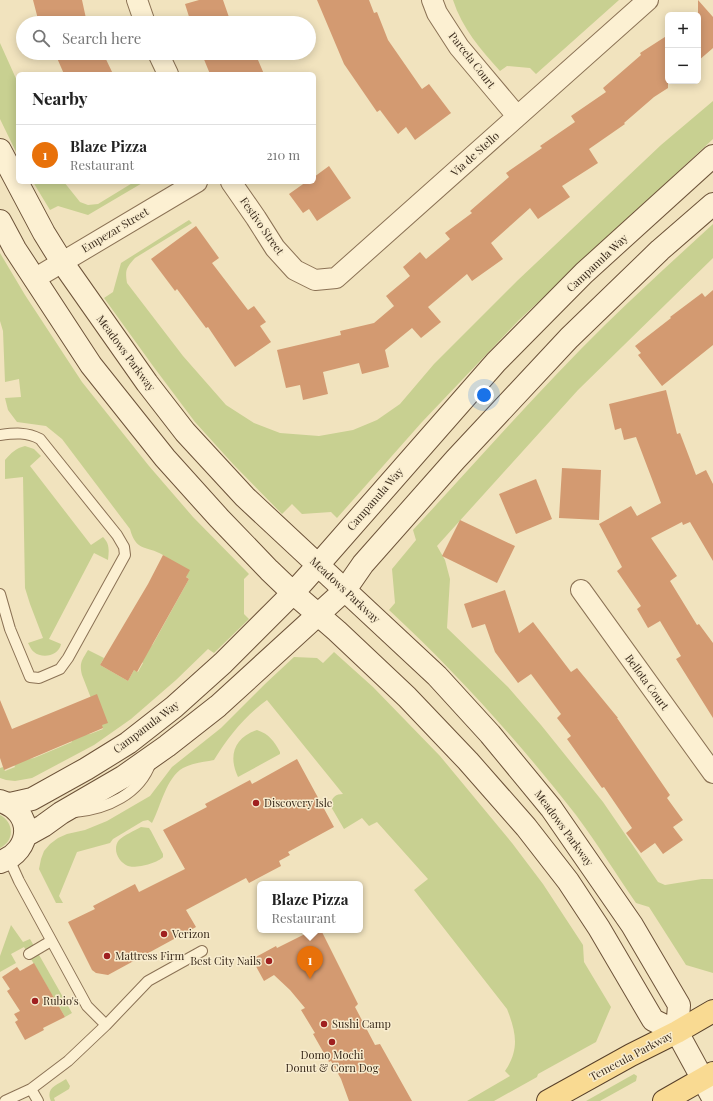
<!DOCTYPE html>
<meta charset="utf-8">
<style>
body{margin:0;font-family:"Playfair Display",serif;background:#f2f2f2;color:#222}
.controls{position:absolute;right:12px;top:12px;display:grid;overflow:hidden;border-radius:6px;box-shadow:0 2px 10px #0003}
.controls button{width:36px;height:36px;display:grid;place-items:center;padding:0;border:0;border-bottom:1px solid #e0e0e0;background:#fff;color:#222;font:20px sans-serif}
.you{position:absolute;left:484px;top:395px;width:14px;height:14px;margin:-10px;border:3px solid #fff;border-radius:50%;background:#1a73e8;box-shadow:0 0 0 6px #1a73e833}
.badge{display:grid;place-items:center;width:26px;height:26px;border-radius:50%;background:#9f2020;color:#fff;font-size:13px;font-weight:700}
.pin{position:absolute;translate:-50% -33px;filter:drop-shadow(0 1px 2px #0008)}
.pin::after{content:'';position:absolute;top:21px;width:14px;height:12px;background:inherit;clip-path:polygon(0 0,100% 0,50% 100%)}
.popup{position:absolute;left:257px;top:881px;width:106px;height:52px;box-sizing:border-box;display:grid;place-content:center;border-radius:6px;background:#fff;filter:drop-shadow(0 1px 3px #0005);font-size:13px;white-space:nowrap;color:#767676}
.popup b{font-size:15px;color:#222}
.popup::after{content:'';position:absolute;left:50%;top:100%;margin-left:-8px;border:8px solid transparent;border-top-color:#fff}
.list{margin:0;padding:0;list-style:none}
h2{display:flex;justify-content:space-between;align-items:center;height:52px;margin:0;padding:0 16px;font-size:17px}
h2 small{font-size:13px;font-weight:400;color:#767676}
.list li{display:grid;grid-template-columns:26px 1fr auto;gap:12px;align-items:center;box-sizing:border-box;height:60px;padding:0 16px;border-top:1px solid #e0e0e0}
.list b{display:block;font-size:15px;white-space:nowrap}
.list p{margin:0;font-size:13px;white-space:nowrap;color:#767676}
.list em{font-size:13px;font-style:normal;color:#767676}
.icon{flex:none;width:22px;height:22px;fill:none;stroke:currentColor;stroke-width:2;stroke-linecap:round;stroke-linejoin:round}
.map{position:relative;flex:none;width:713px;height:1101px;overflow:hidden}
.search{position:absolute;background:#fff;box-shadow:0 2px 10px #0003;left:16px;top:16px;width:300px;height:44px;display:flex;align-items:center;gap:10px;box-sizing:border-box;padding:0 14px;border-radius:22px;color:#767676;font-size:15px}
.panel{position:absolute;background:#fff;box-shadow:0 2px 10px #0003;left:16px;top:72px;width:300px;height:112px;border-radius:6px}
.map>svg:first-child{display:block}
.green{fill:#c8d091}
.building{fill:#d39a71}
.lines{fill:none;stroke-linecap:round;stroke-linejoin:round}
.lane-casing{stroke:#8b7255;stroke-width:12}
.street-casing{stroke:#8b7255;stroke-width:22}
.secondary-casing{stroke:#6d5339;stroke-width:24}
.primary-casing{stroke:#58402a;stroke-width:24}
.lane{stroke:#fcf0d2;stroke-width:10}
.street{stroke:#fcf0d2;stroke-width:20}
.secondary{stroke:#fcf0d2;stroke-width:22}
.primary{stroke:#f9da92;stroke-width:22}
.poi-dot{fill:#9f2020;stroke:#f8ecce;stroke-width:1.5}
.labels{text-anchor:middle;stroke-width:3;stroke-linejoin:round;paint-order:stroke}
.street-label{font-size:11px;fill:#392a1b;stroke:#f8ecce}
.poi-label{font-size:11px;fill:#392a1b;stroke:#f8ecce;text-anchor:start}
</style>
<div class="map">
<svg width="713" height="1101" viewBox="0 0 713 1101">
<rect width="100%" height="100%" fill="#f1e3be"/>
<path class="green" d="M453,0h166l-83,74 -6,-6 -23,-2 -7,5c-19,-21 -38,-43 -47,-71z
M0,43l18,40v73l-18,-37z
M713,101v38l-194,181 -97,102 -85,96 -6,-6 -29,2 -10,-10 -10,10 -49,-50 -38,-42 -42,-56 -49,-68 9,-6 8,-29 68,-43 3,3 -57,35c-9,10 -10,12 -8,25l56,73 43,49 28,18 26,10 39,3 34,-6 24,-10 23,-16 34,-40 83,-83 144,-136z
M33,182h31l16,20 8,3 10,-1 36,-22h10l-56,33 -30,-9 -8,4z
M713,224v34l-135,132 -141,156 8,14 5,19 -3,49 61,59 33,38 62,77 55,80 7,3 37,-6h11v94l-27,-8 -37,-58 -13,-4c-20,-29 -39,-60 -60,-88 -57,-73 -119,-142 -187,-205l6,-7 -3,-34 24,-29 -3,-10c64,-69 126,-140 193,-206 35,-34 71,-67 107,-100z
M0,253l25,42 57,87 67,84 44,51 56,57 -5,5v35l5,5 -35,34 -6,-4 -32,31 -45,39 -37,26 -62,33 -17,3 -9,-1 -6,-2v-10l3,-1 2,4 10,-4 -2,-5 21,-4 38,-16 -2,-6 20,-2 13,-5 -21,-54c-3,-12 0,-15 6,-25l16,8 -4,7 28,16 6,-11 4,2 5,-9 -4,-3 14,-16 36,-65c-9,-7 -16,-18 -26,-24 -17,-10 -27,-3 -33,-26l-68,-90 -16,-13 -29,-4 -9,-12 -3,-12 16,-1 -2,-18 -14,3 -2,-51 -3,-10z
M25,446l9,3 7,7 -11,10 61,79 12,-8c7,7 6,14 5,23l-14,-7 -45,86 12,5c-2,12 -19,15 -27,8 -3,-2 -4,-6 -6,-9l15,-5 -13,-34 -5,-16 -2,-111 -18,2v-19c6,-7 11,-12 20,-14z
M334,652l39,35 67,69 72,87 31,41 40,61 1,17 27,45 -15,35 -58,32 -1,3 -43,24h-27l43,-25 -5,-5c15,-22 11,-39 2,-62l-93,-119 14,-11 -51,-57 -8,4 -7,-8 -18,11 -14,-24c2,-8 6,-11 13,-11l-76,-94c-22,16 -39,37 -53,60 -10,2 -22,3 -31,8 -17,10 -22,38 -31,55l-4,-3 -5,1 -30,18 -3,4 -33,9 -18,44 4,7h-7l-17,-34 2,-10 3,-8 6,-7 8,-6 9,-4 18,-4 22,-9 43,-25 22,-29 49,-39 44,-44 29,-27 23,1 6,5z
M257,730c12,4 17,11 23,22v2l-42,23c-10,-21 -4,-39 19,-47z
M0,815c14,7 15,26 0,33z
M141,827l8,1 2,3 12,23v3c-5,6 -28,12 -35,9 -10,-4 -16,-17 -9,-26 5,-5 15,-9 22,-13z
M11,925l12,17 7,-3 42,74 -7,4 -41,-70 -13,7 5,9 -16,9v-16z
M634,1074l3,2 -1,5 -36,20h-14z
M66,1079l4,7 -1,3 -15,9 1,3h-4c-6,-13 6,-16 15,-22z"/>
<path class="building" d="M33,0h49l5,23h-48z
M199,0h24l8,23h-40l-6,-19z
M317,0h52l5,13 3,-1 11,28 34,49 7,-5 22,29 -36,27 -9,-13 -8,7 -18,-24 -3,2 -33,-48z
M698,0l15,17v31l-15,13z
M668,35v53l-14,9 -30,26 1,1 -36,25 9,14 -36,23 8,11 -32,22 -8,-11 -39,35 12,16 -31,22 -5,-7 -39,33 13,15 -20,16 -9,-10 -27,22 4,17 -27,7 -3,-11 -36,9 5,22 -25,6 -3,-15 -14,3 -9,-38 64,-15 -1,-4 34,-8 20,-17 -8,-10 24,-20 -7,-9 17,-15 6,7 24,-20 -5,-6 27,-20 -2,-2 39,-34 -3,-4 36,-25 -2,-2 35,-24 -4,-6 35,-24 -3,-4 38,-33 -1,-2z
M68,53h35l10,21h-49l-7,-16z
M213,53h42l9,21h-54l-7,-17z
M329,166l22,32 -34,23 -8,-12 -6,4 -14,-19 17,-12h8v-5z
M196,226l23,32 -7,5 36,47 6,-4 12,16 -6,4 11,16 -36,25 -27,-40 -2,1 -29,-39 -2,2 -24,-32z
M713,290v55l-51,41 -24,-31 3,-2 -6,-7 36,-28 -1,-1 32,-24 3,4z
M666,390l11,44 3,-1 16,42 10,-5 7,14v77l-23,-39 -7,3 -1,-3 -31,16 26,38 -7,5 27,44 2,-1 14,19v75l-37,-59 5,-3 -21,-35 -12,7 -11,-19 4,-3 -24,-35 5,-4 -23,-43 32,-18 6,10 24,-13 -25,-66 -12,3 -3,-12 -6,2 -6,-26z
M562,468l39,2 -2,50 -40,-2z
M536,479l16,40 -36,15 -17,-40z
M460,520l55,26 -18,37 -55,-27z
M163,555l27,15 -4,7 3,2 -52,93 -3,-2 -6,11 -28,-16 48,-81z
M505,590l14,43 14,-11 38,50 6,-4 41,50h-1l53,77 -3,3 16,22 -10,7 10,13 -20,14 -8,-11 -14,10 -15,-20 6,-5 -28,-41 -2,1 -35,-49 4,-3 -14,-18 4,-4 -30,-40 -13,9 -23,-31 -10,-28 -13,4 -8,-24z
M97,694l11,29 -6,2 1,3 -99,42 -4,-12v-58l12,29z
M297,759l37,68 -46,25 2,3 -11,6 2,5 -32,17 -3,-5 -60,32 10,17 -88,48 -12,-2 -4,-3 -24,-48 27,-13 -2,-3 42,-22 4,8 46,-23 -22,-39 44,-23 -2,-3 45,-24 2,4z
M313,930h8l37,74 -3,3 20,38 5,-1 32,57h-63l-8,-22 -10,-18 -2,1 -16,-28 2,-1 -14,-23 4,-2 -15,-18 -16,-15 -10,6 -12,-22 24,-13 1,2z
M34,963l31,54 -22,11 1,2 -19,10 -10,-18 3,-2 -4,-6 6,-3 -13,-20 3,-2 -8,-12 15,-10 3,4z"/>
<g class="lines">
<defs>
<path id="lane" d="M0,435c15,-2 27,-3 40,4l77,96 7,12 1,8 -57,103 -8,11 -21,9 -9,-1 -20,-48 -10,-35
M75,812c32,-3 65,-18 76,-50
M9,859l10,22 68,125 19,19
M29,954l22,-13
M31,1089l7,12
M5,1101l26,-12 37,-28 38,-36 42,-44 54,-30"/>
<path id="street" d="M137,0l8,23
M432,0l5,13 22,34 58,69
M158,53l10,21
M231,182l25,36 19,30 20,22 20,10 21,-2 312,-278
M34,279l163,-97
M581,590l132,183"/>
<path id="secondary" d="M0,150l44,83 18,29 85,121 38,49 60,65 192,179 53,58 61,74 81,117 47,80 -2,27 36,66
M0,221l15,28 76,116 74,93 54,60 50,52 24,23 44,38 70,66 61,64 58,66 42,54 31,47 54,92 24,12
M0,801c34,10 33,50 0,61
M10,804l22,-5 54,-30 42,-26 46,-36 49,-44 70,-70 25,-28 178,-203 88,-89 129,-117
M25,836l18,-10 18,-13 62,-36 44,-31 51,-40 127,-116 18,-26 92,-104 114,-122 91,-88 53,-46"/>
<path id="primary" d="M548,1101l83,-46 46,-23 36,-21
M664,1101l49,-28"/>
</defs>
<use href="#lane" class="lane-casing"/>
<use href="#street" class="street-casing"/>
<use href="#secondary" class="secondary-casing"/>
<use href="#primary" class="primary-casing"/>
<use href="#lane" class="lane"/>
<use href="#street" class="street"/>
<use href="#secondary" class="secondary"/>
<use href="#primary" class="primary"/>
</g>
<g class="poi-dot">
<circle cx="256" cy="803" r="4"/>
<circle cx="164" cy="934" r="4"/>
<circle cx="107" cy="956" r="4"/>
<circle cx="269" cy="961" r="4"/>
<circle cx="35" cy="1001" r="4"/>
<circle cx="324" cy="1024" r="4"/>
<circle cx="332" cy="1042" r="4"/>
</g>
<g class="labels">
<g class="street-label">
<text transform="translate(472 60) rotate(52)" y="4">Parcela Court</text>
<text transform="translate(475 154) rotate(-42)" y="4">Via de Stello</text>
<text transform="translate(262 226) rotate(55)" y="4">Festivo Street</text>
<text transform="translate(115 230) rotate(-31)" y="4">Empezar Street</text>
<text transform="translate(597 263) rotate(-43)" y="4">Campanula Way</text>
<text transform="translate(126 353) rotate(54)" y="4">Meadows Parkway</text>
<text transform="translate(375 499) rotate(-49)" y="4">Campanula Way</text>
<text transform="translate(345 590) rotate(43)" y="4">Meadows Parkway</text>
<text transform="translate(647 682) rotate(54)" y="4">Bellota Court</text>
<text transform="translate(146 727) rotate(-37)" y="4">Campanula Way</text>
<text transform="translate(564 828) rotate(54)" y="4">Meadows Parkway</text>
<text transform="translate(631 1056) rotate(-28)" y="4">Temecula Parkway</text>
</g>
<g class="poi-label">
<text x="264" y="807">Discovery Isle</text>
<text x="172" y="938">Verizon</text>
<text x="115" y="960">Mattress Firm</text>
<text x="261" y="965" text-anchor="end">Best City Nails</text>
<text x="43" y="1005">Rubio's</text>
<text x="332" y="1028">Sushi Camp</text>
<text x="332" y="1059" text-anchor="middle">Domo Mochi<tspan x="332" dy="13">Donut &amp; Corn Dog</tspan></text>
</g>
</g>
</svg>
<div class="controls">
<button>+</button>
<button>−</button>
</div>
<div class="you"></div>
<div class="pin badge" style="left:310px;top:979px;background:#e8710a">1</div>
<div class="popup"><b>Blaze Pizza</b>Restaurant</div>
<div class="search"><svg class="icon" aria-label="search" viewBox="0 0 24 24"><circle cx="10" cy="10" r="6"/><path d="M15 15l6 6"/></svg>Search here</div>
<section class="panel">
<h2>Nearby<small></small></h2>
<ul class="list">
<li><span class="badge" style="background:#e8710a">1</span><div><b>Blaze Pizza</b><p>Restaurant</p></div><em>210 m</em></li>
</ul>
</section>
</div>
